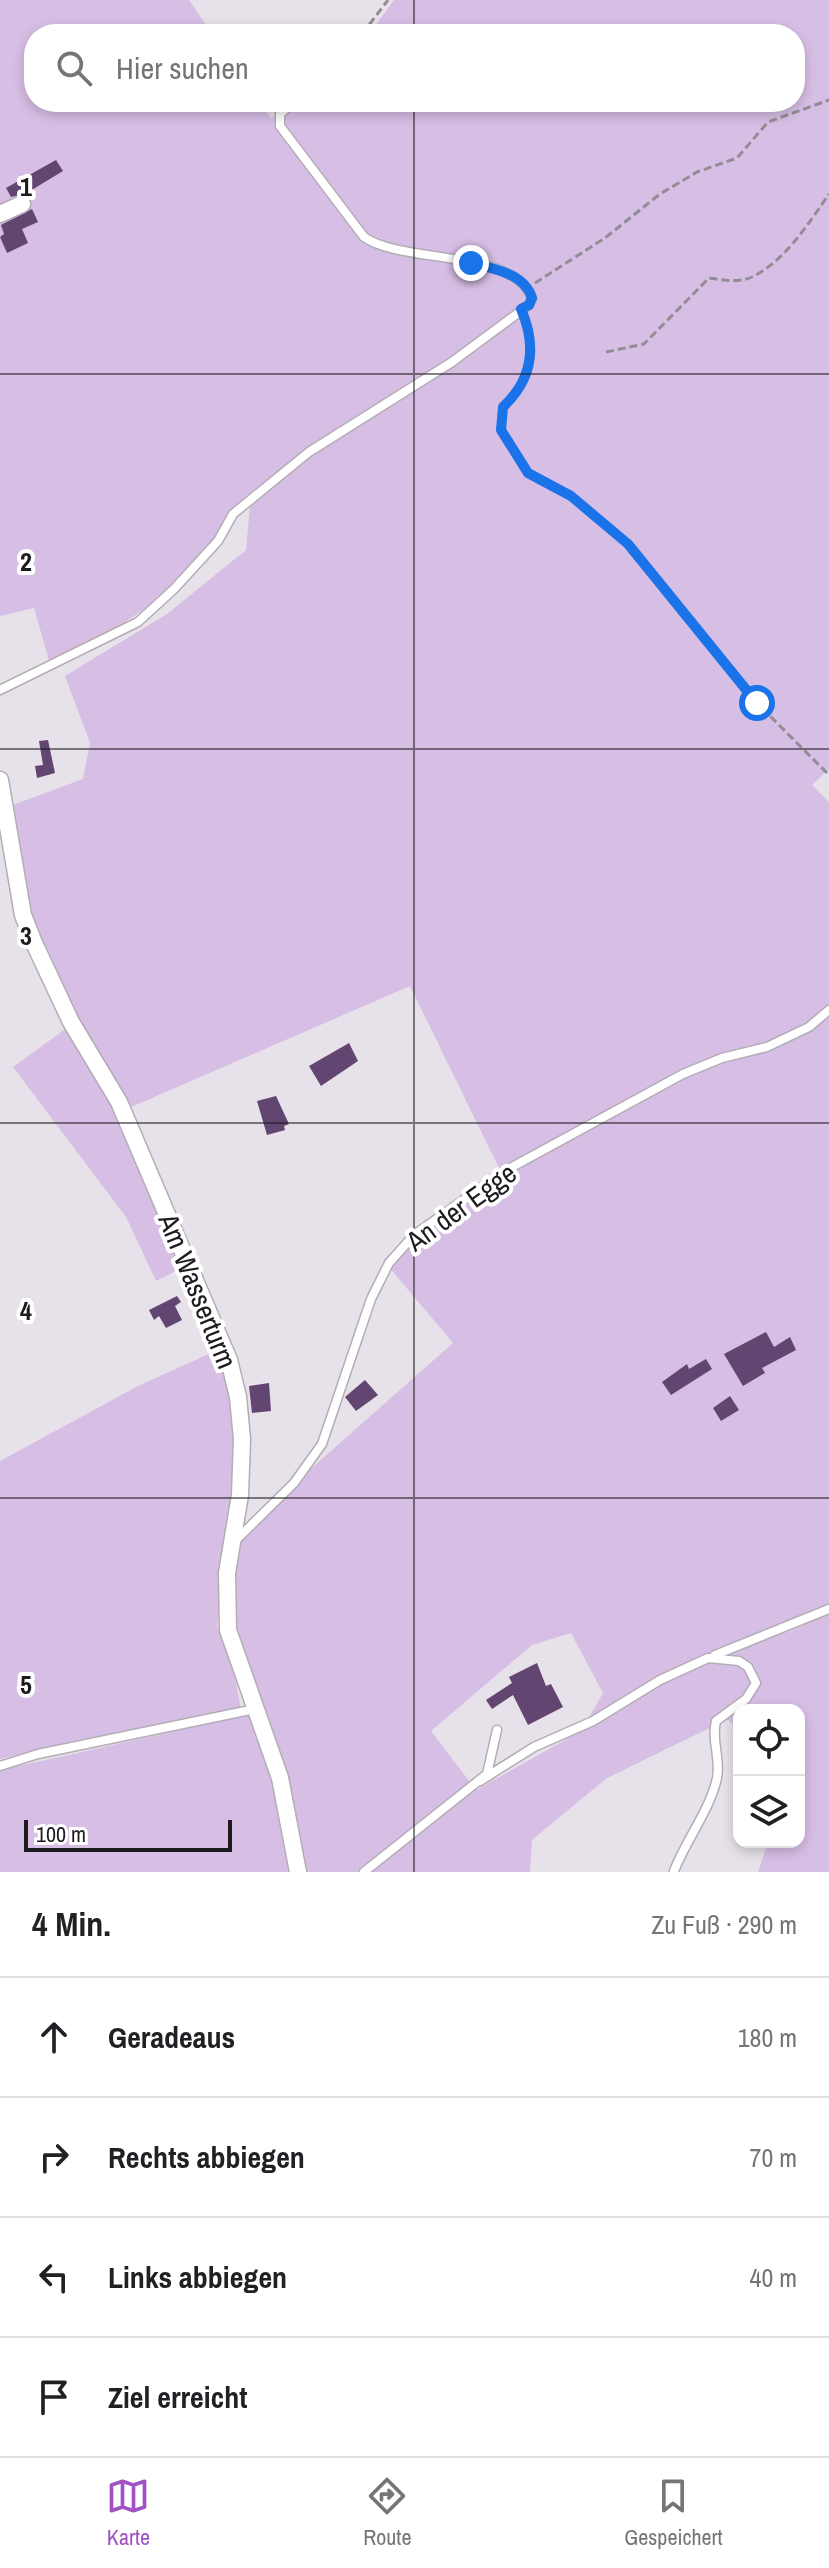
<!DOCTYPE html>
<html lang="de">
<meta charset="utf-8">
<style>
body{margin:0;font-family:"Archivo Narrow",sans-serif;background:#f2f2f2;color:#202124}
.controls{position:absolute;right:24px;bottom:24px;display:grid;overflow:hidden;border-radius:16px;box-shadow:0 4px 12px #0003}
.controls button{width:72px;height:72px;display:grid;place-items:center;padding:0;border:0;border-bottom:2px solid #e0e0e0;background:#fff;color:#202124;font:40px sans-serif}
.scale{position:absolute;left:24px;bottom:20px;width:208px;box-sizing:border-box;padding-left:8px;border:4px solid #1d1b1e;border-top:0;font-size:22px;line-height:28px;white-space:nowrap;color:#1d1b1e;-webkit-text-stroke:6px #fff;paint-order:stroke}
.stop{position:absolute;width:24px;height:24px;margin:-18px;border:6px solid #1a73e8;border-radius:50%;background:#fff}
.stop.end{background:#1a73e8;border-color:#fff;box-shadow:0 2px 8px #0008}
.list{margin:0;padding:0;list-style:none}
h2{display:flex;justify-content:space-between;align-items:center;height:104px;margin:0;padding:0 32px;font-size:34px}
h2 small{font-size:26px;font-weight:400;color:#757577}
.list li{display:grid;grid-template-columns:52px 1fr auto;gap:24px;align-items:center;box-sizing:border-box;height:120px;padding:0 32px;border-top:2px solid #e0e0e0}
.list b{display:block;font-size:30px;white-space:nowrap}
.list em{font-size:26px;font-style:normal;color:#757577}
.icon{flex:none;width:44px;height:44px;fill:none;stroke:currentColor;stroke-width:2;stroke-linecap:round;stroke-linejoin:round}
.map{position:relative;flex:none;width:829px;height:1872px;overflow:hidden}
.search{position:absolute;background:#fff;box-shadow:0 4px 12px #0003;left:24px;right:24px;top:24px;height:88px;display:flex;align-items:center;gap:20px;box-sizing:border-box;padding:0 28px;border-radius:32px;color:#757577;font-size:30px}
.sheet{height:584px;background:#fff}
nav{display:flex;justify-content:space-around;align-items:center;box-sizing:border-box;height:112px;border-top:2px solid #e0e0e0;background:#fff;font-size:22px;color:#757577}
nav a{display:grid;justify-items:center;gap:4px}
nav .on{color:#a052c4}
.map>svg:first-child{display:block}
.green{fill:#d7bee5;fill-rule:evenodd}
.building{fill:#624570}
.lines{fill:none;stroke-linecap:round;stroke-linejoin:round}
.service-casing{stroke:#b3adb6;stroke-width:11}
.minor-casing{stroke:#b3adb6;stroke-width:19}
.path{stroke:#928d94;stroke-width:3;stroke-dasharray:8 4;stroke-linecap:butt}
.service{stroke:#fff;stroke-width:8}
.minor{stroke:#fff;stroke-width:16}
.route{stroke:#1a73e8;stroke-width:10}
.grid{fill:none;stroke:#1d1b1e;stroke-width:2;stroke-opacity:0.55}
.labels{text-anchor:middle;stroke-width:8;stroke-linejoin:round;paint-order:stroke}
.street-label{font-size:28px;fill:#1d1b1e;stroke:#fff}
.grid-label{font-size:26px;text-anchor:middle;font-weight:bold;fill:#1d1b1e;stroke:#fff;stroke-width:8;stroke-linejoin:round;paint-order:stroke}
</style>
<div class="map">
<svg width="829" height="1872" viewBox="0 0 829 1872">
<rect width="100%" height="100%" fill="#e7e1ea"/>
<path class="green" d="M0,0h189l23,34h-178v68h225l12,16 28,-16h496v-68h-426l25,-34h435v769l-17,16 17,17v203c-41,38 -95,43 -144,66 -63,30 -124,64 -186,97l-89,-182 -281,122 -61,-102 -47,-120 -11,-80 73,-27 7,-36 -25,-67 102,-62 79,-64 5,-56 -21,18 -18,29 -50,56 -56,38 -56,29 -16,-56 -34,8z
M829,1015v589l-47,22 -83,32 95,-28 35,-17v259h-71l10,-30h31v-132h-60v22l-11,-13 -121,59 -75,62 -2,32h-227l-72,-243 5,-94 217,-192 -70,-83 119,-85 182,-98 40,-17 64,-17zM571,1633l32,60 -22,38 -105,59 -45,-59 101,-86z
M68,1027l45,75 71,165 -28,14 -30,-64 -113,-150z
M220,1349l13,45 3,45 -2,53 -17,134 18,51 6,33 -165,30 -76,19v-298l138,-75z
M252,1714l23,61 19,97h-294v-107l1,5z"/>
<path class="building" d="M56,160l7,11 -38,23 -14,3 -5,-9z
M32,209l6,13 -16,7 6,14 -21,10 -7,-16 4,-3 -3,-9z
M48,740l7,33 -18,5 -2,-12 8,-1 -4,-24z
M349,1043l9,18 -37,25 -12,-20z
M276,1096l13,28 -5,2 1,4 -18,5 -10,-34z
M177,1296l4,6 -6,4 7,14 -16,8 -7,-12 -5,4 -5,-10z
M766,1332l8,15 16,-10 6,13 -34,18 3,5 -22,13 -19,-32z
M706,1359l6,10 -41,26 -9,-13 25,-18 2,5z
M365,1380l13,15 -22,16 -11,-14z
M269,1383l2,28 -19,2 -3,-27z
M730,1396l9,14 -18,11 -8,-13z
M537,1663l9,23 5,-2 12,23 -35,18 -15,-30 -21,14 -6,-9 26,-17 -3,-6z"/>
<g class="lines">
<defs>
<path id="service" d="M328,31l13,3
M0,690l138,-68 36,-33 44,-48 15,-27 76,-62 143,-90 77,-57 3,-7c-17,-49 -130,-34 -168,-61l-84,-111v-12l13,-12
M233,1543l61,-60 28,-39 49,-145 18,-36 25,-28 89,-63 180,-98 39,-16 45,-11 42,-20 20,-17
M715,1655l114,-46
M0,1766l38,-12 217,-45
M480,1781l54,-34 59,-26 67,-41 48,-22 31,3 9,6 8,16 -10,16 -30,22c-5,20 5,37 1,57 -7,32 -31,62 -43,93
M364,1872l123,-98 10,-44"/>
<path id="minor" d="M0,214l22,-10
M0,780l23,135 11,28 37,79 48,80 110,258 9,37 4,42 -2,56 -13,78 1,57 52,148 18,94"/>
</defs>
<use href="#service" class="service-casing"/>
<use href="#minor" class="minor-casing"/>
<path class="path" d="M362,34l26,-34
M535,283l70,-45 55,-44 37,-22 40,-14 31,-36 61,-22
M526,321c14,31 0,64 -23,86l-2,23 27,43 43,23 57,48 63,73 66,86 72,72
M606,352l38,-8 65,-66c14,2 30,5 43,-1 33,-16 57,-54 77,-83"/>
<use href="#service" class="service"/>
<use href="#minor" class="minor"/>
</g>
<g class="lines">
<path class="route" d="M471,263c23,6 53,10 61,35l-3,7 -8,4c16,37 12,70 -18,98l-2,23 27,43 43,23 57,48 129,159"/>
</g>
<path class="grid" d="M414,0v34M414,102v1770M0,374h829M0,749h829M0,1123h829M0,1498h829"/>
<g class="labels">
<g class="street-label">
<text transform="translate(461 1207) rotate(-36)" y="10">An der Egge</text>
<text transform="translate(198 1291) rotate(68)" y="10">Am Wasserturm</text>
</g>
</g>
<g class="grid-label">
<text x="26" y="196">1</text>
<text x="26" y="571">2</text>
<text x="26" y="945">3</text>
<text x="26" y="1320">4</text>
<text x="26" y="1694">5</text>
</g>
</svg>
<div class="controls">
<button><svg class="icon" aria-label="locate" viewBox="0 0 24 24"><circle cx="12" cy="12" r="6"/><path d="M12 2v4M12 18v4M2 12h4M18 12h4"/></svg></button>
<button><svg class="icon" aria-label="layers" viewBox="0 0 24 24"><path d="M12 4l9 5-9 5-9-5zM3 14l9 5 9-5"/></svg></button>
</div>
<div class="scale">100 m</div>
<div class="stop" style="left:757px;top:703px"></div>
<div class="stop end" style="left:471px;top:263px"></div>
<div class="search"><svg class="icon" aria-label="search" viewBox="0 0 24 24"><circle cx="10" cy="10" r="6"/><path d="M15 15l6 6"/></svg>Hier suchen</div>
</div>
<section class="sheet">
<h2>4 Min.<small>Zu Fuß · 290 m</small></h2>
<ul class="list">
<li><svg class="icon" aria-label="ahead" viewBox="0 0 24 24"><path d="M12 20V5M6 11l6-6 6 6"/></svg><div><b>Geradeaus</b></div><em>180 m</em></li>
<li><svg class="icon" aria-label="right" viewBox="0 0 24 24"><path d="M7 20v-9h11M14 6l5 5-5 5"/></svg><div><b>Rechts abbiegen</b></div><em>70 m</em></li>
<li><svg class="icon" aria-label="left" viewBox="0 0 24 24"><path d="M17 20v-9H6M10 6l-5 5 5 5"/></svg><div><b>Links abbiegen</b></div><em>40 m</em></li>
<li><svg class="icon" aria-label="arrive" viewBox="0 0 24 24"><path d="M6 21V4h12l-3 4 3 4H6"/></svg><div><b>Ziel erreicht</b></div></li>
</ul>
</section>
<nav>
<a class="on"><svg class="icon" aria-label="map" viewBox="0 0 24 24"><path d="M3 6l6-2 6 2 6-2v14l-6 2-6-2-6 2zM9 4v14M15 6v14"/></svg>Karte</a>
<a><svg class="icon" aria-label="directions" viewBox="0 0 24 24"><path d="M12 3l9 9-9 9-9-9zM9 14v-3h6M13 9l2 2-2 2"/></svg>Route</a>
<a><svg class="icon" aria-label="saved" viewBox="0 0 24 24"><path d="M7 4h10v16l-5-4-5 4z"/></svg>Gespeichert</a>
</nav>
